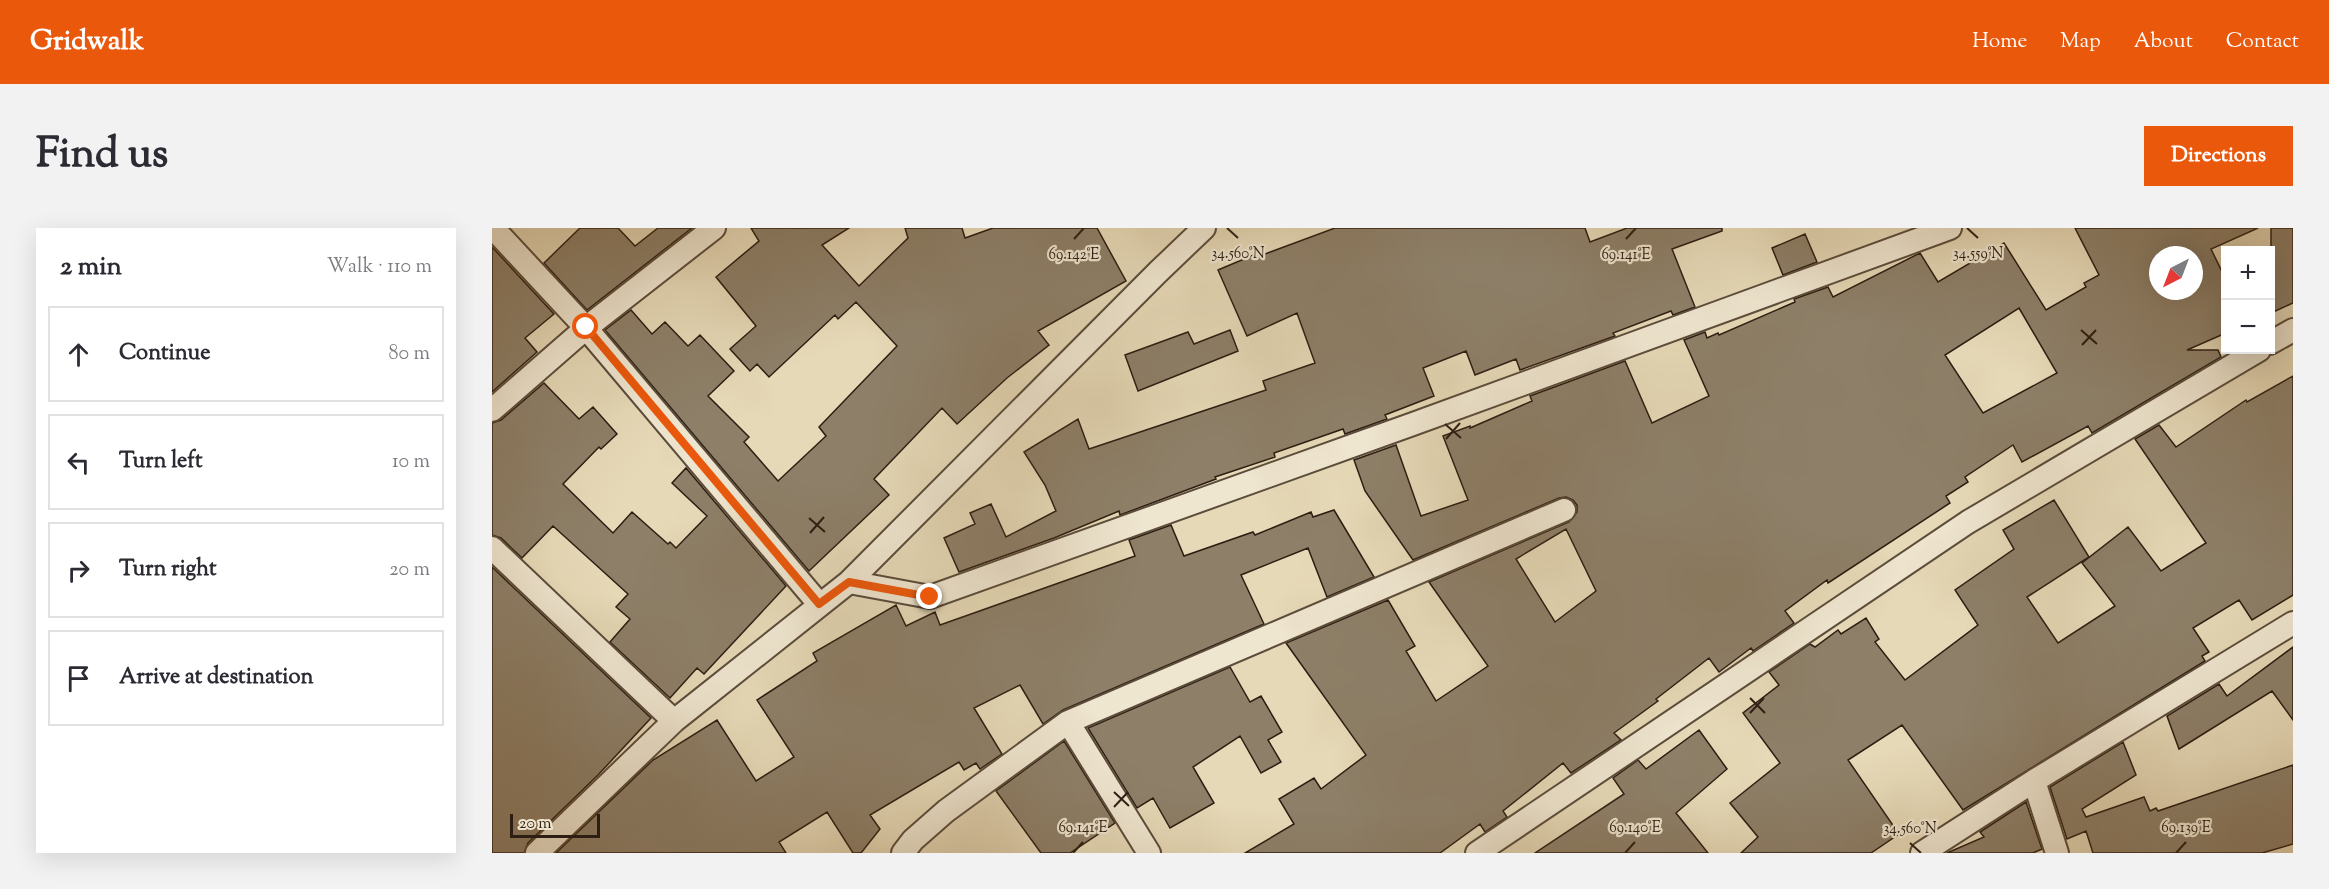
<!DOCTYPE html>
<meta charset="utf-8">
<style>
body{margin:0;font-family:"Sorts Mill Goudy",serif;background:#f2f2f3;color:#2b2b33}
.controls{position:absolute;right:18px;top:18px;display:grid;overflow:hidden;border-radius:0px;box-shadow:0 6px 24px #0002}
.controls button{width:54px;height:54px;display:grid;place-items:center;padding:0;border:0;border-bottom:2px solid #e1e1e2;background:#fff;color:#2b2b33;font:30px sans-serif}
.compass{position:absolute;left:1657px;top:18px;width:54px;height:54px;border-radius:50%;background:#fff;box-shadow:0 6px 24px #0002;rotate:222deg}
.scale{position:absolute;left:18px;bottom:15px;width:90px;box-sizing:border-box;padding-left:6px;border:3px solid #2d1d12;border-top:0;font-size:16px;line-height:21px;white-space:nowrap;color:#2d1d12;-webkit-text-stroke:4px #efe6d0;paint-order:stroke}
.stop{position:absolute;width:18px;height:18px;margin:-14px;border:4px solid #ea580c;border-radius:50%;background:#fff}
.stop.end{background:#ea580c;border-color:#fff;box-shadow:0 2px 6px #0008}
.list{margin:0;padding:0;list-style:none}
h2{display:flex;justify-content:space-between;align-items:center;height:78px;margin:0;padding:0 24px;font-size:26px}
h2 small{font-size:20px;font-weight:400;color:#7c7c81}
.list li{display:grid;grid-template-columns:39px 1fr auto;gap:18px;align-items:center;box-sizing:border-box;height:96px;margin:0 12px 12px;padding:0 12px;border:2px solid #e1e1e2;border-radius:0px}
.list b{display:block;font-size:22px;white-space:nowrap}
.list em{font-size:20px;font-style:normal;color:#7c7c81}
.icon{flex:none;width:33px;height:33px;fill:none;stroke:currentColor;stroke-width:2;stroke-linecap:round;stroke-linejoin:round}
.map{position:relative;flex:none;width:1801px;height:625px;overflow:hidden;border-radius:0px}
header{display:flex;align-items:center;gap:36px;box-sizing:border-box;height:84px;padding:0 30px;background:#ea580c;color:#fff}
header strong{font-size:28px}
nav{display:flex;gap:33px;margin-inline-start:auto;font-size:21px}
.intro{display:flex;align-items:center;justify-content:space-between;box-sizing:border-box;height:144px;padding:0 36px}
h1{margin:0;font-size:42px}
.button{padding:15px 27px;border-radius:0px;background:#ea580c;color:#fff;font-size:21px;font-weight:700}
main{display:flex;gap:36px;padding:0 36px}
aside{flex:1;background:#fff;border-radius:0px;box-shadow:0 6px 24px #0002}
.map>svg:first-child{display:block}
.building{fill:#8d7f68;stroke:#2d1d12;stroke-width:1.5;fill-rule:evenodd}
.lines{fill:none;stroke-linecap:round;stroke-linejoin:round}
.street-casing{stroke:#5b4c3b;stroke-width:26}
.street{stroke:#efe6d0;stroke-width:22}
.route{stroke:#ea580c;stroke-width:8}
.ticks{fill:none;stroke:#2d1d12;stroke-width:2}
.ticks-label{font-size:15px;text-anchor:middle;fill:#2d1d12;stroke:#efe6d0;stroke-width:4.5;stroke-linejoin:round;paint-order:stroke}
</style>
<header>
<strong>Gridwalk</strong>
<nav><a>Home</a><a>Map</a><a>About</a><a>Contact</a></nav>
</header>
<div class="intro"><h1>Find us</h1><a class="button">Directions</a></div>
<main>
<aside>
<h2>2 min<small>Walk · 110 m</small></h2>
<ul class="list">
<li><svg class="icon" aria-label="ahead" viewBox="0 0 24 24"><path d="M12 20V5M6 11l6-6 6 6"/></svg><div><b>Continue</b></div><em>80 m</em></li>
<li><svg class="icon" aria-label="left" viewBox="0 0 24 24"><path d="M17 20v-9H6M10 6l-5 5 5 5"/></svg><div><b>Turn left</b></div><em>10 m</em></li>
<li><svg class="icon" aria-label="right" viewBox="0 0 24 24"><path d="M7 20v-9h11M14 6l5 5-5 5"/></svg><div><b>Turn right</b></div><em>20 m</em></li>
<li><svg class="icon" aria-label="arrive" viewBox="0 0 24 24"><path d="M6 21V4h12l-3 4 3 4H6"/></svg><div><b>Arrive at destination</b></div></li>
</ul>
</aside>
<div class="map">
<svg width="1801" height="625" viewBox="0 0 1801 625">
<rect width="100%" height="100%" fill="#e6d9b7"/>
<filter id="stains"><feTurbulence type="fractalNoise" baseFrequency=".00333" numOctaves="4"/><feColorMatrix values="0 0 0 0 .2 0 0 0 0 .09 0 0 0 0 .02 0 0 0 .5 -.17"/></filter>
<radialGradient id="worn" r=".72"><stop offset=".6" stop-color="#630" stop-opacity="0"/><stop offset="1" stop-color="#630" stop-opacity=".3"/></radialGradient>
<path class="building" d="M88,0h38l17,18 23,-18h34l-105,82 -43,-47z
M259,0h98l-27,17 37,41 49,-48 -3,-10h57l3,10 28,-10h104l29,53 -88,50 11,14 -42,33 -50,46 -15,-16 -68,71 15,16 -80,76 -204,-241 26,-20 21,24 13,-12 23,24 12,-11 34,36 -26,25 41,41 -5,5 34,39 48,-45 -7,-9 78,-81 -41,-44 -18,17 -3,-4 -66,62 -12,-13 -7,7 -20,-22 26,-23 -40,-49 43,-36z
M843,0h250l5,14 37,-14h95v3l-50,18 23,58 -22,8 -2,-4 -58,22 2,3 -95,34 -4,-11 -41,16 -9,-24 -43,17 11,28 -49,19 2,4 -42,15 -2,-5 -69,24 1,4 -60,20 1,2 -96,36 -1,-4 -65,27 -95,34 -15,-34 31,-14 -5,-11 21,-9 15,33 50,-26 -11,-26 -21,-33 54,-33 11,30 177,-59 -3,-9 52,-18 -18,-50 -50,23 -29,-66 38,-16 1,3z
M1583,0h183l-47,21 15,31v53l-39,17h31l3,7 -129,76 -4,-7 -66,36 -9,-17 -48,32 3,5 -22,14 4,7 -122,80 -1,-3 -42,31 9,12 -41,28 -2,-3 -32,24 -10,-14 -53,41 2,2 -44,32 7,7 -50,33 -8,-10 -60,48 4,6 -22,15 -5,-8 -40,29h-195l49,-29 -15,-25 35,-21 7,11 45,-34 -80,-112 102,-43 27,46 -9,5 30,50 52,-35 -59,-84 140,-60 8,-10v-7l-4,-5 -7,-3 -7,1 -146,62 -48,-69 -11,-31 42,-15 25,71 47,-16 -25,-64 27,-10v2l62,-27 -2,-5 95,-35 27,62 57,-27 -25,-56 21,-8 2,6 11,-5 1,2 76,-33 -1,-3 34,-12 5,10 87,-44 18,29 66,-39 42,67 40,-23 -2,-4 15,-8zM1666,27h36v36h-36zM1527,80l38,65 -74,40 -38,-58zM1074,301l30,62 -41,31 -39,-63z
M1779,0h22v75l-22,10z
M1313,6l12,28 -34,13 -11,-27z
M0,19l62,67 -29,24 12,14 -45,40z
M738,102l8,21 -100,40 -13,-36 63,-23 6,12z
M1801,148v219l-41,25 -13,-20 -46,28 16,24 -7,4 3,5 -242,149 -61,-85 -54,35 51,74 -28,19h-130l17,-16 -28,-34 50,-40 -37,-50 36,-28 -10,-13 41,-28 5,3 23,-17 3,4 25,-16 13,21 -4,3 30,38 73,-55 -23,-35 59,-41 -11,-19 51,-30 35,57 -62,40 31,46 57,-37 -33,-43 46,-36 33,44 45,-28 -71,-104 24,-14 17,22 70,-47 1,2z
M52,155l35,36 14,-12 24,27 -16,15 -2,-2 -36,37 50,49 19,-21 36,32 2,-2 6,6 31,-32 -35,-33 14,-15 100,118 -82,88 -7,-6 -27,30 -60,-56 20,-23 -14,-12 12,-13 -75,-68 -31,32 -21,-20 -9,-3v-112l9,-3z
M842,282l40,67 -47,20 -19,-49 -67,27 23,49 -201,86 -20,14 -23,-39 -46,23 28,46 -22,15 -4,-6 -12,7 -5,-8 -89,53 10,14 -19,24h-8l-26,-41 -48,30 7,11h-230l97,-93 64,-40 39,61 38,-24 -37,-57 60,-39 -4,-8 83,-48 10,21 29,-14 5,13 195,-69 -6,-16 42,-15 13,31 69,-24 2,3 56,-23 2,5z
M0,339l159,151 -53,57 -70,68 -4,10h-32z
M1801,419v73l-21,-29 -93,58 -12,-33 52,-32 8,12z
M738,439l20,35 11,-6 21,36 -14,8 13,22 -20,11 -21,-37 -47,31 21,36 -44,25 -17,-30 -16,10 -49,-80z
M1207,502l28,39 -51,44 32,40h-173l89,-59 -11,-16 25,-18 8,9z
M572,513l51,82 -45,30h-29l-45,-62z
M1631,514l13,33 -54,34 4,8 58,-20 6,14 6,-3 2,3 135,-46v79l-31,9h-169l-7,-22 -19,8 -17,-52z
M1534,574l16,47 -9,4h-86l37,-16 -4,-5z"/>
<g class="lines">
<defs>
<path id="street" d="M1,0l93,100 233,276
M1778,115l23,-13
M0,182l94,-82 128,-100
M0,320l182,173
M357,354l81,15 483,-173 537,-196
M576,494l81,131
M1542,553l23,72
M45,625l137,-132 175,-139 309,-310 46,-44
M411,625l10,-13 33,-29 122,-89 496,-212
M985,625l491,-331 291,-172
M1430,625l112,-72 259,-158"/>
</defs>
<use href="#street" class="street-casing"/>
<use href="#street" class="street"/>
</g>
<g class="lines">
<path class="route" d="M94,99l233,277 30,-22 81,15"/>
</g>
<path class="ticks" d="M735,0l11,10M1475,0l11,10M582,11l10,-11M1134,11l10,-11M1589,102l16,14M1590,117l14,-15M953,196l16,14M954,211l14,-16M317,290l16,14M318,305l14,-16M1258,470l15,15M1258,485l14,-15M622,564l15,14M622,579l14,-15M1418,615l11,10M581,625l10,-11M1133,625l10,-11M1684,625l10,-11"/>
<g class="ticks-label">
<text x="746" y="30">34.560°N</text>
<text x="1486" y="30">34.559°N</text>
<text x="582" y="31">69.142°E</text>
<text x="1134" y="31">69.141°E</text>
<text x="591" y="604">69.141°E</text>
<text x="1143" y="604">69.140°E</text>
<text x="1694" y="604">69.139°E</text>
<text x="1418" y="605">34.560°N</text>
</g>
<rect width="100%" height="100%" filter="url(#stains)"/>
<rect width="100%" height="100%" fill="url(#worn)"/>
</svg>
<div class="controls">
<button>+</button>
<button>−</button>
</div>
<svg class="compass" viewBox="-18 -18 36 36"><path d="M0-13l5 13h-10z" fill="#e53935"/><path d="M0 13l5-13h-10z" fill="#7c7c81"/></svg>
<div class="scale">20 m</div>
<div class="stop" style="left:94px;top:99px"></div>
<div class="stop end" style="left:438px;top:369px"></div>
</div>
</main>
